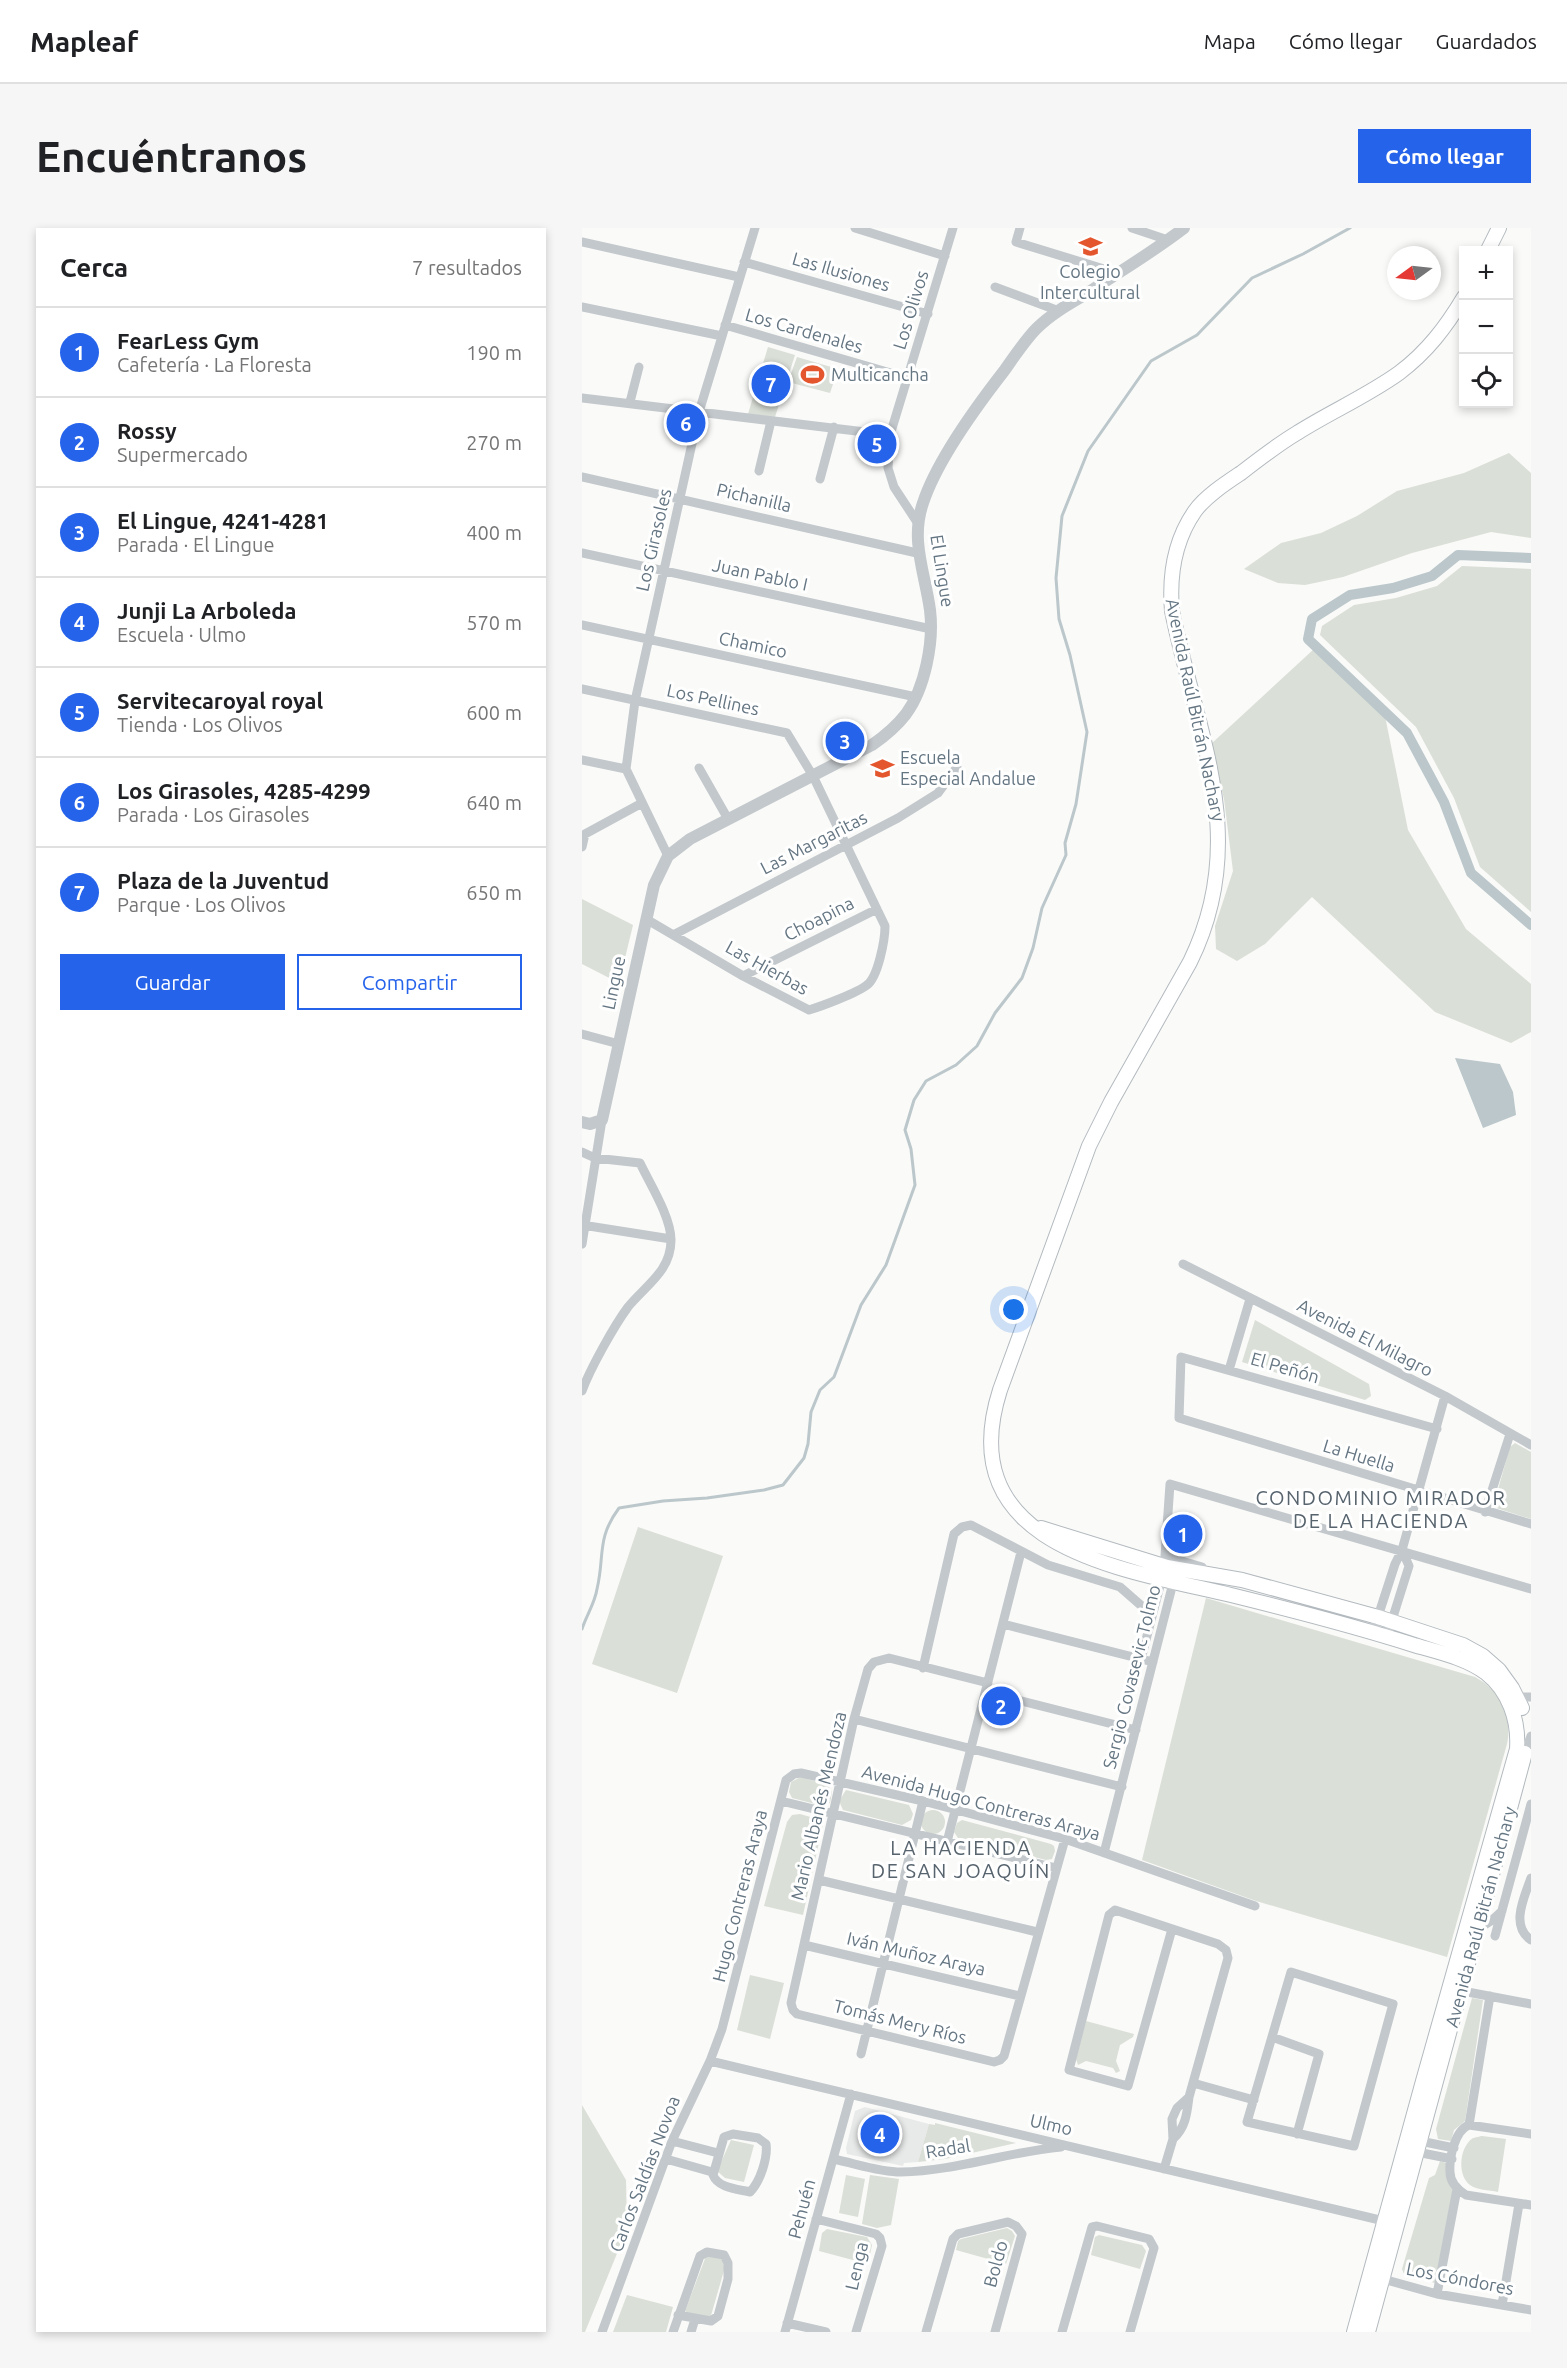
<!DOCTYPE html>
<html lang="es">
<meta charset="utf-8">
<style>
body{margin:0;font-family:Ubuntu,sans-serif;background:#f6f6f6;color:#202124}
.controls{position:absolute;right:18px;top:18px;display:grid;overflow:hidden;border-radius:0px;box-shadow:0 3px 9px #0003}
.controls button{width:54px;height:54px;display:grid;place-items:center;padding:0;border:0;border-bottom:2px solid #e0e0e0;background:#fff;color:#202124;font:30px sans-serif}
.compass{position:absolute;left:805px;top:18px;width:54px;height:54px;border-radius:50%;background:#fff;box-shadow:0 3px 9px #0003;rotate:255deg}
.you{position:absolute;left:432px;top:1082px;width:21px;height:21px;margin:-15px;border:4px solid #fff;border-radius:50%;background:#1a73e8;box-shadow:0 0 0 9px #1a73e833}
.badge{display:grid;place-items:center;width:39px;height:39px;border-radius:50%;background:#2563eb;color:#fff;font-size:20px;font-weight:700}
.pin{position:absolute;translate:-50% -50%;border:3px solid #fff;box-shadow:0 2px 6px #0006}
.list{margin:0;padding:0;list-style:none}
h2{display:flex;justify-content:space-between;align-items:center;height:78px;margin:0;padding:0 24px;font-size:26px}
h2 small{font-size:20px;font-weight:400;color:#757577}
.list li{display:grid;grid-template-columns:39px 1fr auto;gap:18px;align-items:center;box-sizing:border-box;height:90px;padding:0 24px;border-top:2px solid #e0e0e0}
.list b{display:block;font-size:22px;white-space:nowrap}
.list p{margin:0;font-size:20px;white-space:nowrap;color:#757577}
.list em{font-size:20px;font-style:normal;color:#757577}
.actions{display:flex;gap:12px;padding:18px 24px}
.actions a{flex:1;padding:14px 0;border:2px solid #2563eb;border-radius:0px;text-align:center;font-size:21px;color:#2563eb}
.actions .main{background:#2563eb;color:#fff}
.icon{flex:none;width:33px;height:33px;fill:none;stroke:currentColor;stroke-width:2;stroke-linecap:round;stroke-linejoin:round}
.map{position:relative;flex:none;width:949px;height:2104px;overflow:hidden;border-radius:0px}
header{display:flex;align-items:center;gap:36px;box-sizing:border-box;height:84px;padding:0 30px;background:#fff;border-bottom:2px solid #e0e0e0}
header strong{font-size:28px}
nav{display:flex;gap:33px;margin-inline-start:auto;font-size:21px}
.intro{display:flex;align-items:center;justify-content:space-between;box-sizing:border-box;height:144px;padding:0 36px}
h1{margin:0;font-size:42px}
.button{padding:15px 27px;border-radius:0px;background:#2563eb;color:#fff;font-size:21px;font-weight:700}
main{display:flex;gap:36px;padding:0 36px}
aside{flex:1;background:#fff;border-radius:0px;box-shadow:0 3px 9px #0003}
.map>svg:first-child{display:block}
.built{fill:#e8e9e9}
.green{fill:#dadfd7}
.water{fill:#bbc7cb}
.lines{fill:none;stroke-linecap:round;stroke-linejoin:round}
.stream{stroke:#bbc7cb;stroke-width:3}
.canal{stroke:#bbc7cb;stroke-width:10}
.secondary-casing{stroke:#b3babf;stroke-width:16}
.minor{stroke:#c3c8cc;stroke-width:9}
.tertiary{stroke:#c3c8cc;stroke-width:12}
.secondary{stroke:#fff;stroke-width:14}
.labels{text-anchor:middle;stroke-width:6;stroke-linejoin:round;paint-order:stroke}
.street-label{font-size:18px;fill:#657683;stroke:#fff}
.poi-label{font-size:18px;fill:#657683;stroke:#fff;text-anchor:start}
.neighbourhood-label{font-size:20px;letter-spacing:1.5px;fill:#57646e;stroke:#fff}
</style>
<header>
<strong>Mapleaf</strong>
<nav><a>Mapa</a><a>Cómo llegar</a><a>Guardados</a></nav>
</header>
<div class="intro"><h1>Encuéntranos</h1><a class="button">Cómo llegar</a></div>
<main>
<aside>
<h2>Cerca<small>7 resultados</small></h2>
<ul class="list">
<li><span class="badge">1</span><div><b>FearLess Gym</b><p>Cafetería · La Floresta</p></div><em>190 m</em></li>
<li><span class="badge">2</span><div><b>Rossy</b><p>Supermercado</p></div><em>270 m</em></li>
<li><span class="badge">3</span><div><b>El Lingue, 4241-4281</b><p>Parada · El Lingue</p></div><em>400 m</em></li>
<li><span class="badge">4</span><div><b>Junji La Arboleda</b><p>Escuela · Ulmo</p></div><em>570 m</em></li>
<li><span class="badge">5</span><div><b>Servitecaroyal royal</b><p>Tienda · Los Olivos</p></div><em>600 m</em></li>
<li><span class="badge">6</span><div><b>Los Girasoles, 4285-4299</b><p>Parada · Los Girasoles</p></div><em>640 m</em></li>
<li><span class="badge">7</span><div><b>Plaza de la Juventud</b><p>Parque · Los Olivos</p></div><em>650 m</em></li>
</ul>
<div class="actions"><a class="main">Guardar</a><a>Compartir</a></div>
</aside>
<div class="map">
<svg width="949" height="2104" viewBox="0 0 949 2104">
<rect width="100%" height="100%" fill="#fafaf8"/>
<path class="built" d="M283,1879l64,17 -11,38 -14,1 -1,3 -56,-12 -1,-6 9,-37z"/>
<path class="green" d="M186,119l27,8 -20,62 -27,-3z
M215,129l41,12 -8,24 -42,-11z
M927,225l22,20v65l-40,-6 -79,21 -69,24 -38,8 -27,-2 -34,-14 37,-26 40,-10 36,-17 40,-25 67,-18z
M880,338l69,3v343l-51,-45 -26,-69 -38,-71 -96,-92 2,-9 32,-21 42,-7 41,-12z
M732,421l71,67 23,114 58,99 65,55v48l-20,11 -76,-31 -123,-115 -47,47 -28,17 -21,-12 -1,-23 18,-55 -9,-72 -13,-55z
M0,671l51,26 -14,58 -37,-19z
M673,1092l114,64 2,12 -6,4 -123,-38z
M933,1215l16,9v67l-38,-12 17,-60z
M56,1299l85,29 -46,137 -85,-29z
M624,1370l269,79c25,13 38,38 32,67l-60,213 -191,-56 -114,-41z
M219,1549l27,8 4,7 -2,11 -7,3 -31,-8 -3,-6 2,-10z
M264,1562l63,15 4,9 -2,6 -9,5 -59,-15 -4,-9z
M339 1594a12 12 0 1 1 24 0a12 12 0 1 1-24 0Z
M218,1586l21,6 2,4 -20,91 -39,-9 23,-84 5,-7z
M380,1592l89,24 3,2 1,5 -3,8 -6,1 -88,-22 -4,-6 3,-9z
M168,1747l34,8 -14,56 -33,-9z
M890,1770l11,2 -18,121 -11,9 -3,11 -13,-2 -2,-10z
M504,1793l48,13 -1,3 -13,8 -4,16 4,10 -4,2 -3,-5 -27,-7 -8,4 -2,-6z
M0,1877l44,75 1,49 -42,103h-3z
M353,1895l81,20 -71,16 -27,3 11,-38 6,1z
M900,1908l24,3 -8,53c-9,-2 -21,-2 -28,-7 -13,-9 -11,-38 3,-47 1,0 8,-2 9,-2z
M149,1912l23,5 -10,37 -19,-4 -8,-7z
M858,1933l6,2 7,28 -18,92 -31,-9 -2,-5 27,-91 6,-3z
M264,1947l19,4 -7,38 -19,-4z
M288,1947l29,4 -8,46 -14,3 -15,-4z
M425,2000l5,3 3,5 -9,28 -50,-14 2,-9 3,-2z
M245,2001l40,8 5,8 -4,19 -49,-13 3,-18z
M517,2007l43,10 4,6 -6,18 -49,-14 4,-18z
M124,2028l16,2 3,9 -15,52 -21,-4 -4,-4z
M45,2067l46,12 -7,25h-53z"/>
<path class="water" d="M873,830l45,6 13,28 3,23 -33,13z"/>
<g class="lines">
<path class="stream" d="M0,1401c4,-13 13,-26 15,-40 8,-33 -1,-50 22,-81l44,-7 44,-3 57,-8 19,-5 21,-27 4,-14 3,-32 9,-22 14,-13 27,-72 25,-40 29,-80 -4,-36 -6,-19 9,-30 12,-19 30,-16 21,-19 18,-33 27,-35 11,-30 9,-40 24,-53 -1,-12 11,-39 11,-72 -17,-77 -11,-36 -3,-41 6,-62 26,-65 63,-90 46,-26 55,-57 51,-24 47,-26"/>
<path class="canal" d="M949,330l-73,-3 -26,21 -39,12 -43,7 -38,24 -4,20 99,94 37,69 27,71 60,52"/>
<defs>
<path id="secondary" d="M906,22l11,-22
M459,1300l126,39 75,13 136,37 85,28 20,11 16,14 13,18 10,20
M772,2104l69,-251 94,-332c2,-29 -8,-58 -31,-76 -20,-15 -48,-21 -72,-28 -60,-19 -122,-35 -183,-50 -110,-26 -281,-48 -231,-205l89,-244 22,-44 79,-140c61,-124 7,-227 -18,-351 -3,-36 2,-70 23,-100 11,-15 31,-28 46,-38 18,-14 36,-28 56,-40 33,-21 70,-37 102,-60 28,-21 47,-46 65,-76
M786,2104l157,-579"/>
</defs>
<use href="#secondary" class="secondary-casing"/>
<path class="minor" d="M273,0l90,28
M438,0l-4,14 101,31
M550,0l36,12
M0,14l157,35
M162,34l184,52
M413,59l64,24
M0,79l140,29
M143,97l183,53
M0,170l308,37
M48,174l9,-35
M177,243l12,-50
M0,249l335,76
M238,251l14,-52
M335,294l-23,-35 -6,-19 2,-33 63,-207
M0,325l349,76
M0,397l334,72
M0,461l205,44 26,43 72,150c0,14 -7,51 -18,59 -10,8 -45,21 -58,25l-66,-34 -97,-57
M0,532l44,9
M117,540l29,51
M0,619l3,-13 57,-31
M86,628l-42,-87 9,-68 64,-289 56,-184
M93,706l223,-116 40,-25 19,-26
M161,748l134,-67
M0,806l37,10
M0,924l13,6 45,5c10,21 31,54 31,77 0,31 -25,45 -43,67 -14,19 -38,62 -46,84
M0,997l89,14
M0,1016l20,-124
M601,1036l262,132 86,49
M647,1142l21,-71
M855,1201l-256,-72 -2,61 352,106
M903,1284l25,-78
M620,1339l-37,-11 5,-72 361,105
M421,1396l150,38
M791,1404l22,-68 7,-14 43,-154
M805,1408l22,-70 -7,-16
M559,1431l22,-85
M341,1440l31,-134 8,-7 9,-2 77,40 72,22 32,28
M406,1455l-99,-25 -15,4 -6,7 -14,50 -63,284 2,7 4,4 197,48 6,-2 4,-4 61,-217
M404,1464l150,38
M935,1469h14
M272,1491l268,68
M945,1519l4,-11
M199,1573l275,67
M365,1614l74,-290
M522,1625l69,-270 -1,-4
M949,1650c-7,20 -21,48 0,62
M237,1652l218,52
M590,1701l-44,157 -59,-16 40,-155 6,-5 103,34 8,6 2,8 -39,139c-2,16 -3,30 -16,42
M896,1701l13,-8 11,-10
M913,1708l36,-132
M222,1717l216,51
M709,1744l102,32 -39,142 -107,-24z
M875,1762l74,14
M690,1809l47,17 -22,80
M279,1826l62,-253
M128,1833l674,160
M611,1855l61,17
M887,1897l21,-129
M151,1906l25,4 8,6c2,14 -6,38 -16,48 -13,-3 -32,-4 -37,-17l11,-38z
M949,1906l-62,-9c-14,5 -20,33 -19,47 0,10 8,18 16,23l65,10
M90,1913l46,12
M833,1914l5,-1 34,7
M835,1924l35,7
M84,1931l46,13
M251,1931c21,4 46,13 68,13 54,-1 106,-20 160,-25
M582,1941l9,-30 -1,-20 5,-11 12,-11
M234,1991l60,15 4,4 2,8 -26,86
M801,2051l54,15 94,16
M855,2066l20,-105
M920,2077l17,-101
M205,2095l39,9
M20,2104l70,-191 38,-80 12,-32 64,-249 8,-6 7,-1 122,28 142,38 190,67
M91,2104l27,-76 7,-4 17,3 4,8v16l-10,37 -7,5 -33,-6
M109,2104l4,-13
M203,2104l66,-238
M344,2104l27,-93 5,-5 50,-12 8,4 6,8 -27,98
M480,2104l30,-105 5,-1 52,13 5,9 -24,84"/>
<path class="tertiary" d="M0,894l8,2 12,-4 52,-235 14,-29 22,-17 182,-94c13,-9 24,-18 34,-31 19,-26 28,-72 24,-104 -5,-37 -20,-70 -7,-107 14,-43 53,-96 81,-132 10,-14 21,-31 33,-43 14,-14 32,-24 49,-34 33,-22 67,-42 98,-66"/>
<use href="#secondary" class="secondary"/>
</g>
<defs>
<symbol id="school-bare" viewBox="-9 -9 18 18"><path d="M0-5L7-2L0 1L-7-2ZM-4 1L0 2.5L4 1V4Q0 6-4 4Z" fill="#e4572e" stroke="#fff" stroke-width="2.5" paint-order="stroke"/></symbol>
<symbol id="stadium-bare" viewBox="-9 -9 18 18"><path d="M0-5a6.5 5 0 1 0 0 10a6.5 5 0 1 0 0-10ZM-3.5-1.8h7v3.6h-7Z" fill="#e4572e" stroke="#fff" stroke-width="2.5" paint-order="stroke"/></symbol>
</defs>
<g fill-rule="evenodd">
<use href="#school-bare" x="492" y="2" width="33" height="33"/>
<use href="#stadium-bare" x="214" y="130" width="33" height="33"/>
<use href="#school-bare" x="284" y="524" width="33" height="33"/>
</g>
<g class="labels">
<g class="street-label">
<text transform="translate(259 44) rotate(16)" y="6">Las Ilusiones</text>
<text transform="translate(329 82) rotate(-73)" y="6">Los Olivos</text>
<text transform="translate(222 103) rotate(16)" y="6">Los Cardenales</text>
<text transform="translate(172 270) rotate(13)" y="6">Pichanilla</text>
<text transform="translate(72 312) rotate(-77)" y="6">Los Girasoles</text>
<text transform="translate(360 343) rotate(81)" y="6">El Lingue</text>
<text transform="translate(178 347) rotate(12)" y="6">Juan Pablo I</text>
<text transform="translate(171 417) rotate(12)" y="6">Chamico</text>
<text transform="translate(131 472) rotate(12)" y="6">Los Pellines</text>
<text transform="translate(613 482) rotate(78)" y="6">Avenida Raúl Bitrán Nachary</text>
<text transform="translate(232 615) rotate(-27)" y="6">Las Margaritas</text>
<text transform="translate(237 691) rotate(-27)" y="6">Choapina</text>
<text transform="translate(185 740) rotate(29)" y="6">Las Hierbas</text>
<text transform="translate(32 755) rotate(-78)" y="6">Lingue</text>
<text transform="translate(783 1110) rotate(27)" y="6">Avenida El Milagro</text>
<text transform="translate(703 1140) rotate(16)" y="6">El Peñón</text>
<text transform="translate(777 1228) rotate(17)" y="6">La Huella</text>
<text transform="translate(550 1449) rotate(-76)" y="6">Sergio Covasevic Tolmo</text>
<text transform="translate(399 1575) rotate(15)" y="6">Avenida Hugo Contreras Araya</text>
<text transform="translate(237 1578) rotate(-77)" y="6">Mario Albanés Mendoza</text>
<text transform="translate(158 1668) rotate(-76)" y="6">Hugo Contreras Araya</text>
<text transform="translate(899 1689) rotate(-75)" y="6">Avenida Raúl Bitrán Nachary</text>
<text transform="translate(334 1726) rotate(13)" y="6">Iván Muñoz Araya</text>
<text transform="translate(318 1794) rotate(14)" y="6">Tomás Mery Ríos</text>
<text transform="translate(469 1897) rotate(13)" y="6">Ulmo</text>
<text transform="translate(366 1921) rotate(-9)" y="6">Radal</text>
<text transform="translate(63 1946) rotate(-69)" y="6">Carlos Saldías Novoa</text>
<text transform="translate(220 1981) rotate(-75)" y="6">Pehuén</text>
<text transform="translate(414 2036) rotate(-75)" y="6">Boldo</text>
<text transform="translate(275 2038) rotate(-77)" y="6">Lenga</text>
<text transform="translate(878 2051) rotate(11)" y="6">Los Cóndores</text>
</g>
<g class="poi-label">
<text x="508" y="50" text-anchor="middle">Colegio<tspan x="508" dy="21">Intercultural</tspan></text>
<text x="249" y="153">Multicancha</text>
<text x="318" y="536">Escuela<tspan x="318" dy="21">Especial Andalue</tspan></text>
</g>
<g class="neighbourhood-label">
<text x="799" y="1277">CONDOMINIO MIRADOR<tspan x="799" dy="23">DE LA HACIENDA</tspan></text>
<text x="379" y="1627">LA HACIENDA<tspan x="379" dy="23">DE SAN JOAQUÍN</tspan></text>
</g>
</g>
</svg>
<div class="controls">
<button>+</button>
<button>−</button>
<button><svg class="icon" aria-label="locate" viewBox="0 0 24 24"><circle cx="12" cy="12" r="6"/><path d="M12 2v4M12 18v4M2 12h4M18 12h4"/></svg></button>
</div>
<svg class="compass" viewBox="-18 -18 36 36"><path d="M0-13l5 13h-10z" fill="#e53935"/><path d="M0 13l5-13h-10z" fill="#757577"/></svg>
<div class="you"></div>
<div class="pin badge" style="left:601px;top:1306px">1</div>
<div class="pin badge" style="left:419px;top:1478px">2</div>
<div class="pin badge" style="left:263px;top:513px">3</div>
<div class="pin badge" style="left:298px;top:1906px">4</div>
<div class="pin badge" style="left:295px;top:216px">5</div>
<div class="pin badge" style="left:104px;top:195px">6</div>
<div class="pin badge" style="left:189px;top:156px">7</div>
</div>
</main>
